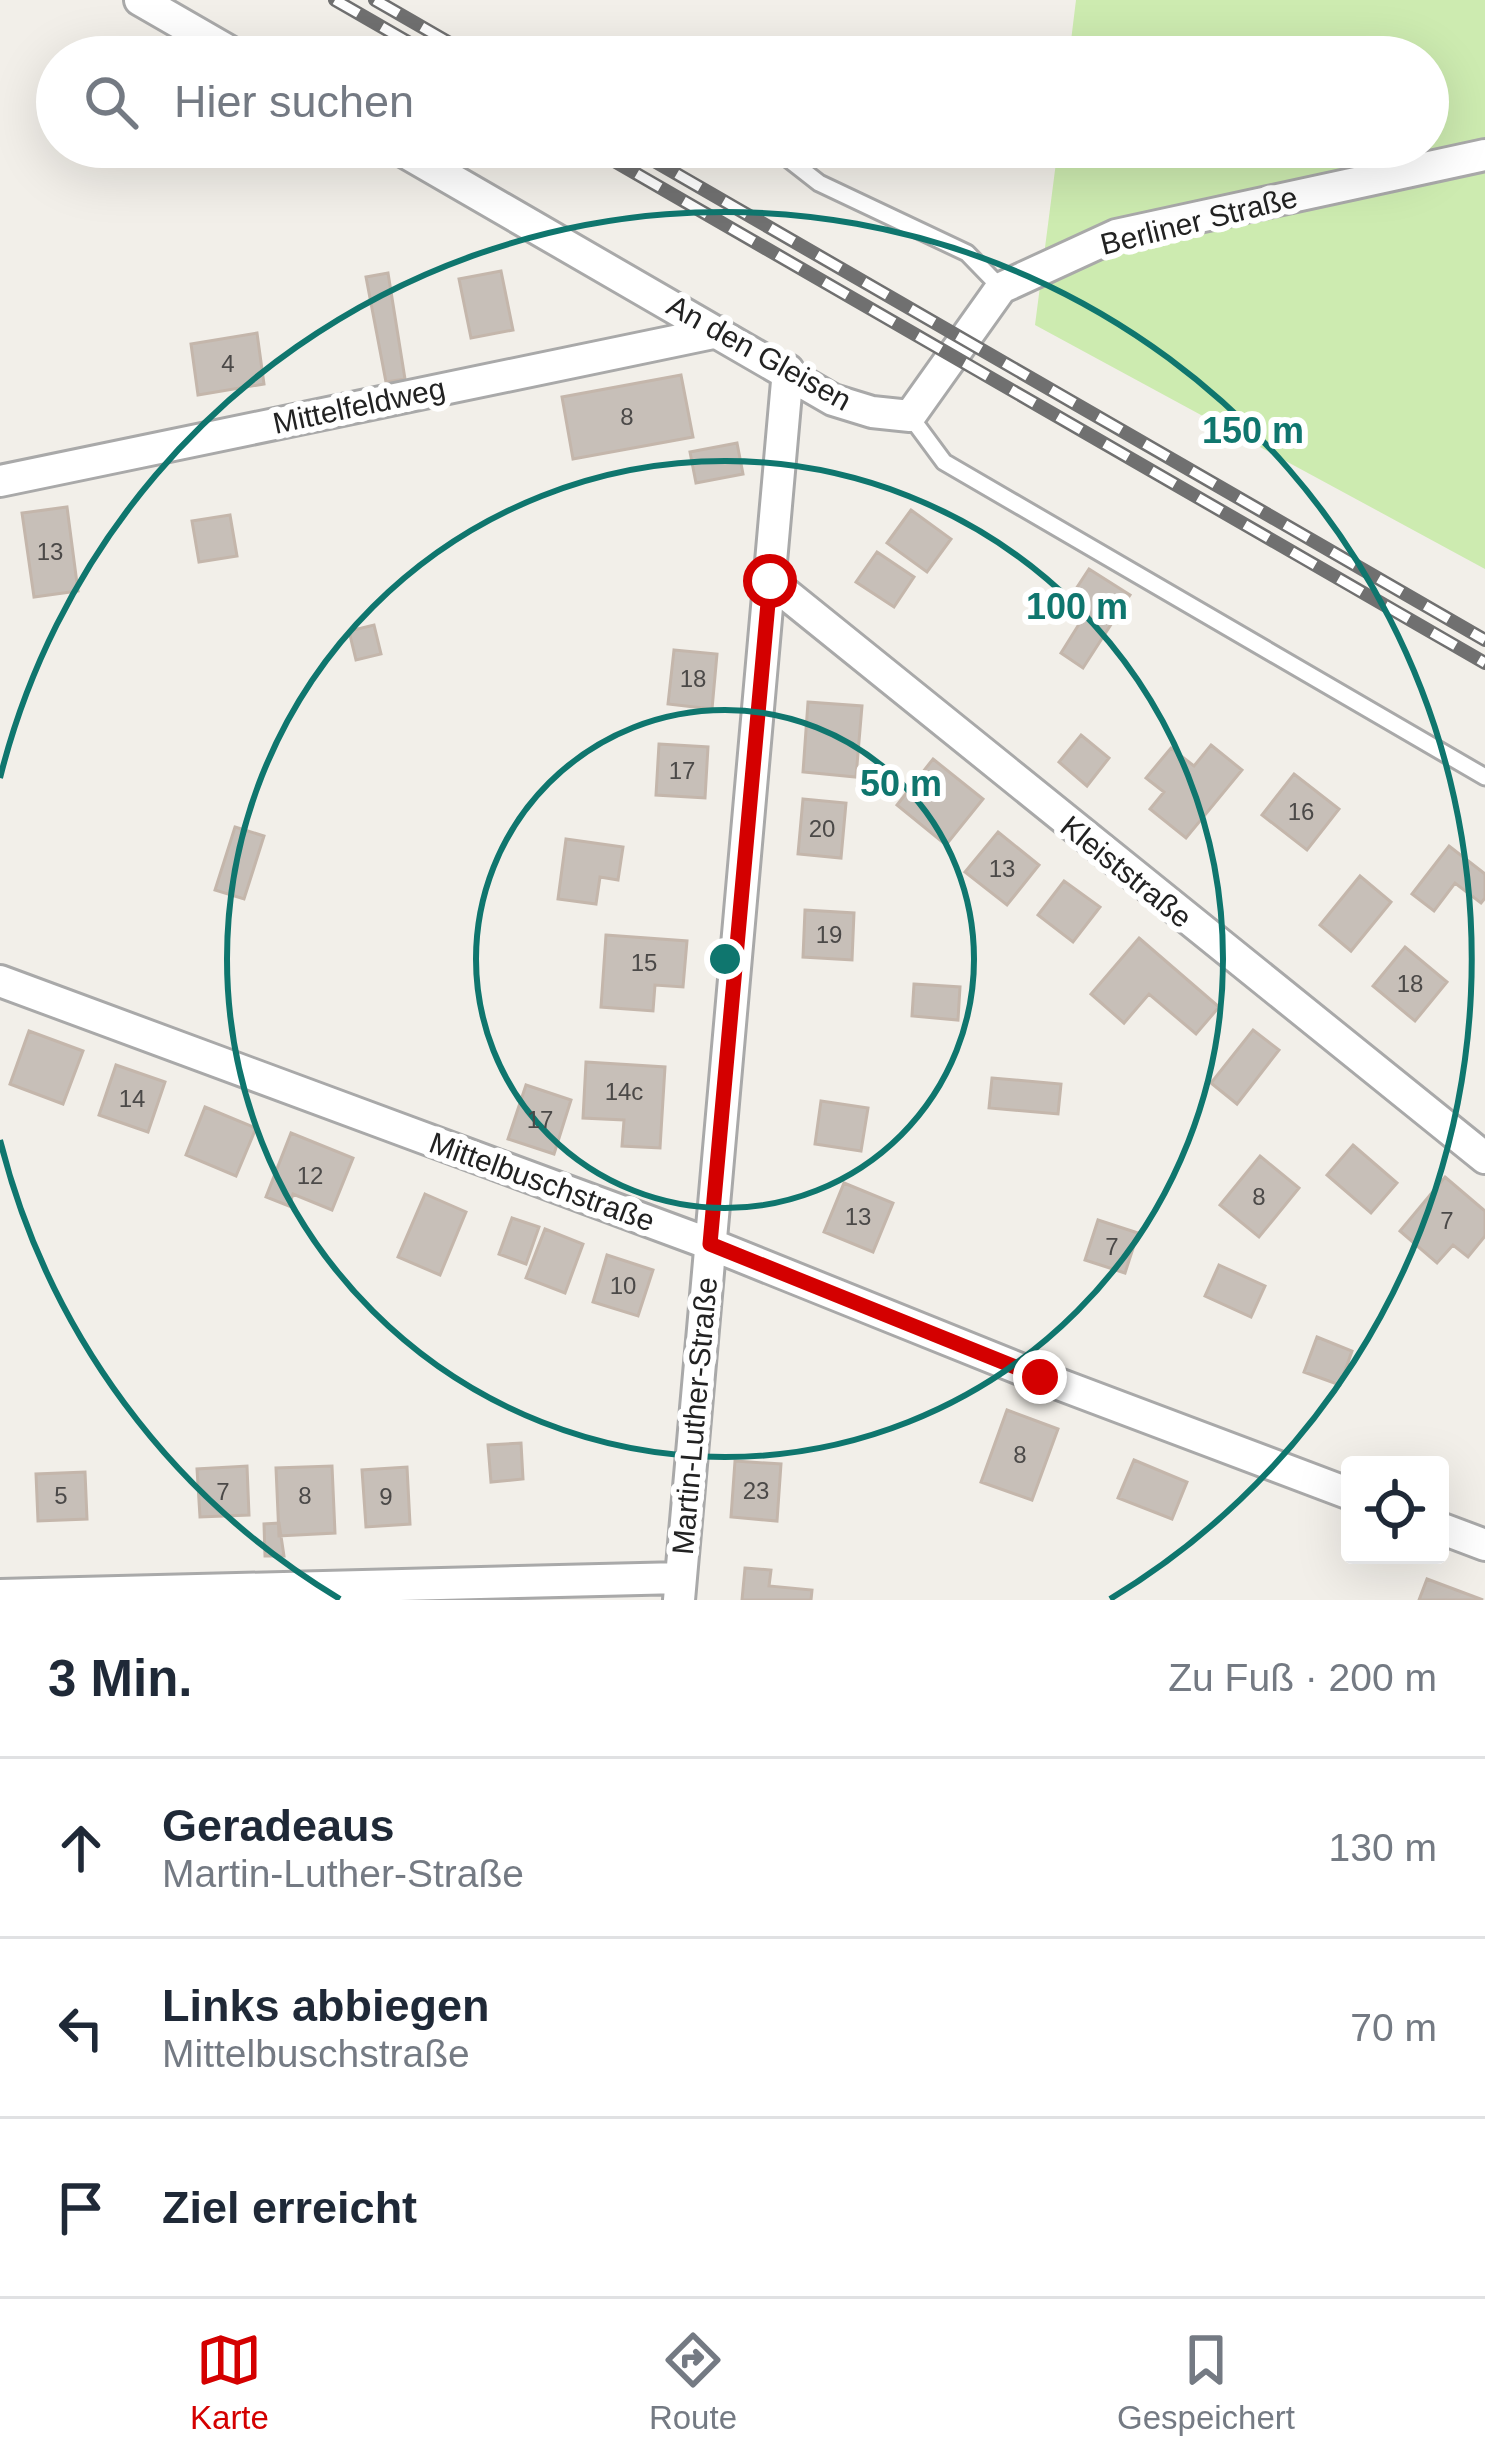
<!DOCTYPE html>
<html lang="de">
<meta charset="utf-8">
<style>
body{margin:0;font-family:Helvetica,sans-serif;background:#f2f2f3;color:#1f2937}
.controls{position:absolute;right:36px;bottom:36px;display:grid;overflow:hidden;border-radius:12px;box-shadow:0 12px 48px #0002}
.controls button{width:108px;height:108px;display:grid;place-items:center;padding:0;border:0;border-bottom:3px solid #e0e1e3;background:#fff;color:#1f2937;font:60px sans-serif}
.stop{position:absolute;width:36px;height:36px;margin:-27px;border:9px solid #d40000;border-radius:50%;background:#fff}
.stop.end{background:#d40000;border-color:#fff;box-shadow:0 3px 12px #0008}
.list{margin:0;padding:0;list-style:none}
h2{display:flex;justify-content:space-between;align-items:center;height:156px;margin:0;padding:0 48px;font-size:51px}
h2 small{font-size:39px;font-weight:400;color:#747a83}
.list li{display:grid;grid-template-columns:78px 1fr auto;gap:36px;align-items:center;box-sizing:border-box;height:180px;padding:0 48px;border-top:3px solid #e0e1e3}
.list b{display:block;font-size:45px;white-space:nowrap}
.list p{margin:0;font-size:39px;white-space:nowrap;color:#747a83}
.list em{font-size:39px;font-style:normal;color:#747a83}
.icon{flex:none;width:66px;height:66px;fill:none;stroke:currentColor;stroke-width:2;stroke-linecap:round;stroke-linejoin:round}
.map{position:relative;flex:none;width:1485px;height:1600px;overflow:hidden}
.search{position:absolute;background:#fff;box-shadow:0 12px 48px #0002;left:36px;right:36px;top:36px;height:132px;display:flex;align-items:center;gap:30px;box-sizing:border-box;padding:0 42px;border-radius:66px;color:#747a83;font-size:45px}
.sheet{height:696px;background:#fff}
nav{display:flex;justify-content:space-around;align-items:center;box-sizing:border-box;height:168px;border-top:3px solid #e0e1e3;background:#fff;font-size:33px;color:#747a83}
nav a{display:grid;justify-items:center;gap:6px}
nav .on{color:#d40000}
.map>svg:first-child{display:block}
.grass{fill:#cdebb0}
.building{fill:#c7bfb8;stroke:#c4b6ab;stroke-width:3}
.lines{fill:none;stroke-linecap:round;stroke-linejoin:round}
.lane-casing{stroke:#a9a9a9;stroke-width:21}
.street-casing{stroke:#a9a9a9;stroke-width:36}
.lane{stroke:#fff;stroke-width:15}
.street{stroke:#fff;stroke-width:30}
.rail-casing{stroke:#707070;stroke-width:14}
.rail{stroke:#fff;stroke-width:9;stroke-dasharray:27;stroke-linecap:butt}
.route{stroke:#d40000;stroke-width:15}
.ring{fill:none;stroke:#0f766e;stroke-width:6}
.labels{text-anchor:middle;stroke-width:12;stroke-linejoin:round;paint-order:stroke}
.number-label{font-size:24px;fill:#4b4948}
.street-label{font-size:30px;fill:#222;stroke:#fff}
.centre{fill:#0f766e;stroke:#fff;stroke-width:6}
.ring-label{font-size:36px;text-anchor:middle;font-weight:bold;fill:#0f766e;stroke:#fff;stroke-width:12;stroke-linejoin:round;paint-order:stroke}
</style>
<div class="map">
<svg width="1485" height="1600" viewBox="0 0 1485 1600">
<rect width="100%" height="100%" fill="#f2efe9"/>
<path class="grass" d="M1076,0h409v569l-450,-244 23,-178h370v-90h-359z"/>
<path class="building" d="M501,271l12,59 -42,8 -12,-59z
M388,273l17,106 -19,3 -20,-105z
M257,333l7,51 -66,11 -7,-51z
M681,375l12,62 -120,22 -11,-62z
M737,443l6,31 -47,9 -6,-31z
M67,507l11,84 -44,6 -12,-84z
M911,510l40,29 -24,33 -40,-29z
M230,515l7,41 -38,6 -7,-41z
M877,552l37,25 -20,30 -38,-25z
M1089,569l41,26 -47,73 -22,-15 25,-40 -18,-12z
M374,625l7,29 -25,6 -7,-29z
M674,650l43,4 -5,55 -44,-5z
M808,702l54,4 -6,71 -53,-5z
M1081,735l28,23 -22,28 -28,-24z
M659,744l49,3 -3,51 -49,-3z
M1211,745l31,25 -56,68 -36,-29 14,-17 -18,-14 25,-30 23,18z
M933,759l50,40 -37,46 -49,-40z
M1294,774l45,35 -32,41 -45,-35z
M803,799l43,4 -5,55 -43,-4z
M235,827l29,9 -20,63 -29,-9z
M998,832l41,33 -32,40 -42,-33z
M566,839l57,8 -5,33 -18,-3 -4,27 -38,-5z
M1449,846l36,28v24l-4,5 -26,-20 -21,28 -22,-17z
M1360,876l31,26 -40,49 -31,-26z
M1064,881l36,26 -27,35 -35,-27z
M805,910l49,3 -2,47 -49,-3z
M606,935l81,6 -4,46 -28,-2 -2,26 -52,-4z
M1139,938l80,69 -23,27 -47,-40 -25,29 -33,-29z
M1405,947l42,35 -32,39 -42,-35z
M914,984l46,3 -2,33 -46,-4z
M1253,1030l26,20 -42,54 -26,-21z
M29,1031l54,20 -20,53 -53,-20z
M586,1062l79,5 -5,81 -38,-2 2,-26 -41,-2z
M116,1065l49,17 -17,50 -49,-17z
M992,1078l69,6 -3,30 -69,-6z
M526,1085l45,15 -17,54 -46,-15z
M821,1101l47,7 -7,43 -46,-7z
M205,1107l51,21 -20,48 -50,-21z
M291,1133l62,25 -21,52 -39,-16 -4,12 -23,-9z
M1353,1145l44,38 -26,30 -44,-38z
M1260,1156l39,32 -40,49 -39,-32z
M1445,1177l40,34v25l-17,21 -15,-12 -16,18 -37,-32z
M844,1183l49,20 -20,49 -49,-20z
M425,1194l41,18 -26,63 -42,-18z
M512,1218l27,9 -13,37 -27,-10z
M1098,1220l40,13 -13,40 -40,-13z
M545,1229l38,15 -18,49 -39,-15z
M607,1255l46,15 -15,46 -45,-14z
M1219,1265l46,21 -14,31 -46,-21z
M1317,1337l35,14 -12,34 -36,-13z
M1007,1410l51,19 -26,71 -51,-18z
M521,1443l2,36 -32,3 -3,-37z
M1134,1460l53,22 -15,37 -54,-21z
M735,1461l46,3 -4,57 -46,-4z
M247,1466l2,49 -49,2 -3,-48z
M332,1466l3,67 -56,3 -3,-68z
M407,1467l3,57 -44,3 -4,-57z
M85,1472l2,47 -49,2 -2,-47z
M279,1523l5,33h-19l-1,-32z
M745,1568l26,2 -2,16 43,4 -1,10h-69z
M1427,1579l56,21h-64z"/>
<g class="lines">
<defs>
<path id="lane" d="M773,147l46,36 148,70 34,35
M910,416l34,46 541,315"/>
<path id="street" d="M140,0l99,57
M396,147l437,253 39,12 38,4 91,-128 115,-53 369,-80
M0,481l718,-149
M770,581l715,577
M0,981l710,263 330,133 310,117
M1440,1528l45,17
M0,1595l681,-17
M679,1600l109,-1230"/>
</defs>
<use href="#lane" class="lane-casing"/>
<use href="#street" class="street-casing"/>
<use href="#lane" class="lane"/>
<use href="#street" class="street"/>
<defs>
<path id="rail" d="M335,0l99,57
M375,0l99,57
M590,147l895,516
M630,147l855,493"/>
</defs>
<use href="#rail" class="rail-casing"/>
<use href="#rail" class="rail"/>
</g>
<g class="lines">
<path class="route" d="M770,581l-60,663 330,133"/>
</g>
<g class="ring">
<circle cx="725" cy="959" r="249"/>
<circle cx="725" cy="959" r="498"/>
<path d="M340 1599A747 747 0 0 1 0 1140M0 778A747 747 0 1 1 1110 1599"/>
</g>
<g class="labels">
<g class="number-label">
<text x="228" y="372">4</text>
<text x="627" y="425">8</text>
<text x="50" y="560">13</text>
<text x="693" y="687">18</text>
<text x="682" y="779">17</text>
<text x="1301" y="820">16</text>
<text x="822" y="837">20</text>
<text x="1002" y="877">13</text>
<text x="829" y="943">19</text>
<text x="644" y="971">15</text>
<text x="1410" y="992">18</text>
<text x="624" y="1100">14c</text>
<text x="132" y="1107">14</text>
<text x="540" y="1128">17</text>
<text x="310" y="1184">12</text>
<text x="1259" y="1205">8</text>
<text x="858" y="1225">13</text>
<text x="1447" y="1229">7</text>
<text x="1112" y="1255">7</text>
<text x="623" y="1294">10</text>
<text x="1020" y="1463">8</text>
<text x="756" y="1499">23</text>
<text x="223" y="1500">7</text>
<text x="61" y="1504">5</text>
<text x="305" y="1504">8</text>
<text x="386" y="1505">9</text>
</g>
<g class="street-label">
<text transform="translate(1199 221) rotate(-14)" y="10">Berliner Straße</text>
<text transform="translate(759 353) rotate(29)" y="10">An den Gleisen</text>
<text transform="translate(359 406) rotate(-12)" y="10">Mittelfeldweg</text>
<text transform="translate(1126 872) rotate(39)" y="10">Kleiststraße</text>
<text transform="translate(542 1182) rotate(20)" y="10">Mittelbuschstraße</text>
<text transform="translate(695 1416) rotate(-85)" y="10">Martin-Luther-Straße</text>
</g>
</g>
<circle cx="725" cy="959" r="18" class="centre"/>
<g class="ring-label">
<text x="1253" y="443">150 m</text>
<text x="1077" y="619">100 m</text>
<text x="901" y="796">50 m</text>
</g>
</svg>
<div class="controls">
<button><svg class="icon" aria-label="locate" viewBox="0 0 24 24"><circle cx="12" cy="12" r="6"/><path d="M12 2v4M12 18v4M2 12h4M18 12h4"/></svg></button>
</div>
<div class="stop" style="left:770px;top:581px"></div>
<div class="stop end" style="left:1040px;top:1377px"></div>
<div class="search"><svg class="icon" aria-label="search" viewBox="0 0 24 24"><circle cx="10" cy="10" r="6"/><path d="M15 15l6 6"/></svg>Hier suchen</div>
</div>
<section class="sheet">
<h2>3 Min.<small>Zu Fuß · 200 m</small></h2>
<ul class="list">
<li><svg class="icon" aria-label="ahead" viewBox="0 0 24 24"><path d="M12 20V5M6 11l6-6 6 6"/></svg><div><b>Geradeaus</b><p>Martin-Luther-Straße</p></div><em>130 m</em></li>
<li><svg class="icon" aria-label="left" viewBox="0 0 24 24"><path d="M17 20v-9H6M10 6l-5 5 5 5"/></svg><div><b>Links abbiegen</b><p>Mittelbuschstraße</p></div><em>70 m</em></li>
<li><svg class="icon" aria-label="arrive" viewBox="0 0 24 24"><path d="M6 21V4h12l-3 4 3 4H6"/></svg><div><b>Ziel erreicht</b></div></li>
</ul>
</section>
<nav>
<a class="on"><svg class="icon" aria-label="map" viewBox="0 0 24 24"><path d="M3 6l6-2 6 2 6-2v14l-6 2-6-2-6 2zM9 4v14M15 6v14"/></svg>Karte</a>
<a><svg class="icon" aria-label="directions" viewBox="0 0 24 24"><path d="M12 3l9 9-9 9-9-9zM9 14v-3h6M13 9l2 2-2 2"/></svg>Route</a>
<a><svg class="icon" aria-label="saved" viewBox="0 0 24 24"><path d="M7 4h10v16l-5-4-5 4z"/></svg>Gespeichert</a>
</nav>
